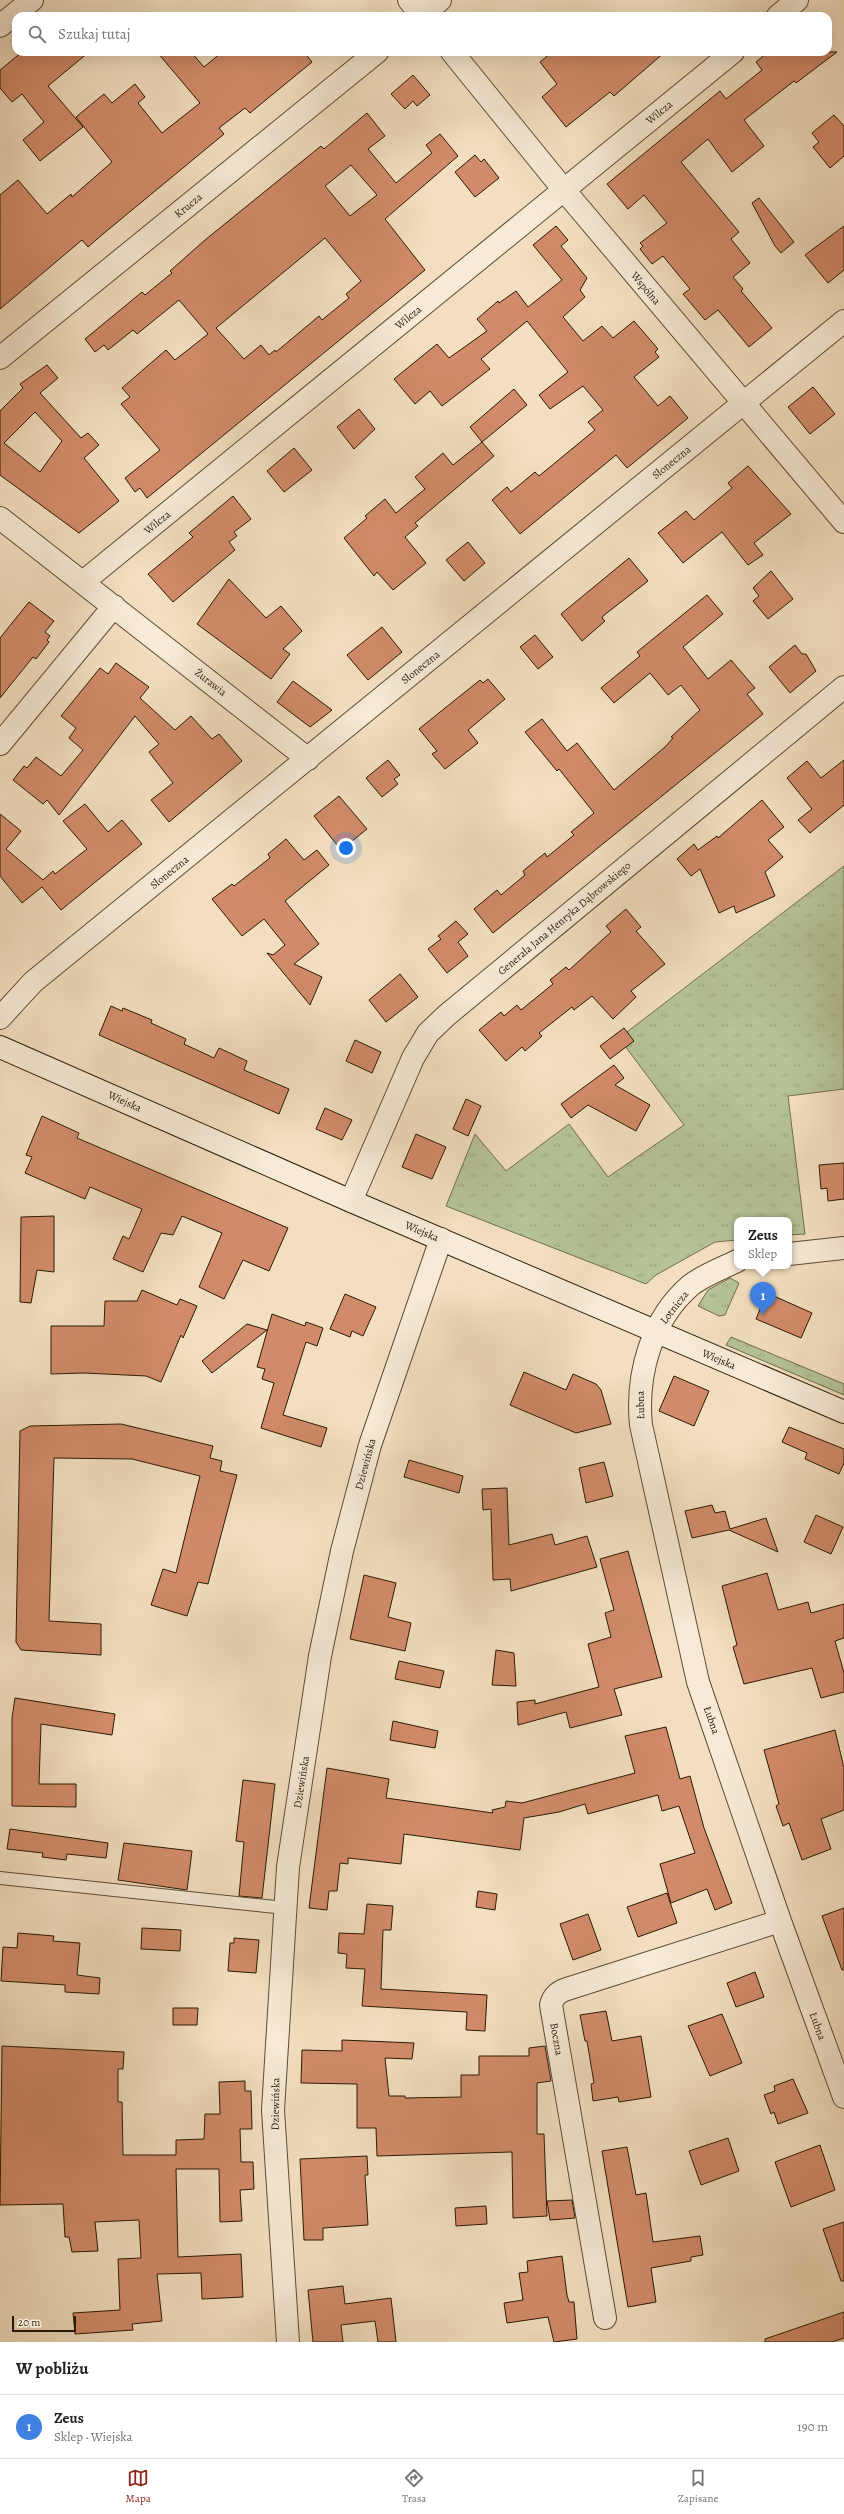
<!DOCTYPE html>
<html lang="pl">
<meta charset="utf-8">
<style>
body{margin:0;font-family:Alegreya,serif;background:#f6f6f6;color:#202124}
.scale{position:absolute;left:12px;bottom:10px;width:64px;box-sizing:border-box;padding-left:4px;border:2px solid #291a03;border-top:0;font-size:11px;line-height:14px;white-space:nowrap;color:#291a03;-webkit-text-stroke:3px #f7ead6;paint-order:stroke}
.you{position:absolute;left:346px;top:848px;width:14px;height:14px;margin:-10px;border:3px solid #fff;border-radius:50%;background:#1a73e8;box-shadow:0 0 0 6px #1a73e833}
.badge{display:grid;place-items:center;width:26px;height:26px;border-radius:50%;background:#8f2418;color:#fff;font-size:13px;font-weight:700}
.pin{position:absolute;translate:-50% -33px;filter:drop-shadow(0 1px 2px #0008)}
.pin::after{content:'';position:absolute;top:21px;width:14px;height:12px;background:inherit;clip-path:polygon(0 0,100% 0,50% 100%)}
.popup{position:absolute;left:734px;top:1217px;width:58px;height:52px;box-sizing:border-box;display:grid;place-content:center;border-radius:8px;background:#fff;filter:drop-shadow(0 1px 3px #0005);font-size:13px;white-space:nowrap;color:#757577}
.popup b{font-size:15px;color:#202124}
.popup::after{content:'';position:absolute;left:50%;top:100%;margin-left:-8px;border:8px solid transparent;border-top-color:#fff}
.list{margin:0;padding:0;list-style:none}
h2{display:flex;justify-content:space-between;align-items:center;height:52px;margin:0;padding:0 16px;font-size:17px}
h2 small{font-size:13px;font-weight:400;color:#757577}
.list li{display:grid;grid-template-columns:26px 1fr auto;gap:12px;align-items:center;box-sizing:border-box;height:64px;padding:0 16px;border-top:1px solid #e0e0e0}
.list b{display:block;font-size:15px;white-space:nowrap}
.list p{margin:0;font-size:13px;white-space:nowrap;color:#757577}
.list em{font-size:13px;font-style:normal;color:#757577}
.icon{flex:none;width:22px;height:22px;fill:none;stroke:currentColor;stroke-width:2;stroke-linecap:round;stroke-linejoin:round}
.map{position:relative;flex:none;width:844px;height:2342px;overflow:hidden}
.search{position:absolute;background:#fff;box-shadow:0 4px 16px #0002;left:12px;right:12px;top:12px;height:44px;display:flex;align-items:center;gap:10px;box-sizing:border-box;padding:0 14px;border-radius:12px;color:#757577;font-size:15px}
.sheet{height:116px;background:#fff}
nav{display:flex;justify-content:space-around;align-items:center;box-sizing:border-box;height:56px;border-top:1px solid #e0e0e0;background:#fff;font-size:11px;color:#757577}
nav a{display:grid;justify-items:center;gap:2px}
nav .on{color:#8f2418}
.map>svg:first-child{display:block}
.grass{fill:url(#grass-tufts);stroke:#6f6e4d}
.building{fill:#d28b6a;stroke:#291a03;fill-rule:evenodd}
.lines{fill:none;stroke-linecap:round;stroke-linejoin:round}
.lane-casing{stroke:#5c4b32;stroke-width:14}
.street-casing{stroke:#5c4b32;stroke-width:24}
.secondary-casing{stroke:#291a03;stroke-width:24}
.lane{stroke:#f7ead6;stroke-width:12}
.street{stroke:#f7ead6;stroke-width:22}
.secondary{stroke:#f7ead6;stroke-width:22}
.labels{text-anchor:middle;stroke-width:3;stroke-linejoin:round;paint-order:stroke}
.street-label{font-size:11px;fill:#291a03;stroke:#f7ead6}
</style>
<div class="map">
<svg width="844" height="2342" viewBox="0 0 844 2342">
<defs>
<pattern id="grass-tufts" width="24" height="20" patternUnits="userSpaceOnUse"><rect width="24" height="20" fill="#b5c397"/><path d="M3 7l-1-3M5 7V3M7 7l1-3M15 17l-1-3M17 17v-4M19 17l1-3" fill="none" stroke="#9ca780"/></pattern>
</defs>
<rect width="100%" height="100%" fill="#f3dfc0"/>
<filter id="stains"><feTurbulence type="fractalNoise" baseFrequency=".005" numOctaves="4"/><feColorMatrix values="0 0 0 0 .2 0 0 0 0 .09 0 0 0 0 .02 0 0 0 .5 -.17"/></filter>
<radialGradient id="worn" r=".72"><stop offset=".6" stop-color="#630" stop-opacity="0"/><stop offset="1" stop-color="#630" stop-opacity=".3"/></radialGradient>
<path class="grass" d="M844,866v223l-56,7 17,138 -16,1v-15h-52v20l-22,2 -59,33 -10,9 -200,-78 29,-72 31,37 63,-47 39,53 76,-52 -65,-87z
M730,1278l9,5 -14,32 -6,1 -21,-10 10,-16z
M731,1337l113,47v11l-118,-50z"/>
<path class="building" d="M22,52h67l-41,34 35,41 -43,34 -17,-21 21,-18 -22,-28 -10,8 -12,-14v-18z
M157,52h34l13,15 18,-15h82l8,10 -62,51 -5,-5 -26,20 5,6 -121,100 -15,13 -6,-7 -82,69v-114l18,-15 29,34 24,-20 1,3 40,-35 -36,-45 28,-23 8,9 23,-19 10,13 -7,6 24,30 38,-30z
M552,52h113l-51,44 -4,-4 -44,35 -24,-30 15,-13 -17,-22z
M768,52h69l-41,31 -2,-2 -50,39 20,26 -32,26 -24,-33 -27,23 58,70 -8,7 19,24 -17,14 10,12 -2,2 31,37 -23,19 -31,-37 -13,10 -22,-26 7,-5 -27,-33 -11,8 -12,-15 3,-3 -3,-3 27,-20 -23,-28 -16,14 -21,-25 113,-93 6,8 36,-29 -6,-8z
M413,75l17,20 -13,11 -4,-5 -8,8 -14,-15z
M367,113l18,23 -17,13 28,34 36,-30 -6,-8 14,-11 18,22 -73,63 40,51 -278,228 -7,-10 -5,4 -10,-14 35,-28 -39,-46 9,-7 -8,-9 44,-38 9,10 33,-26 -29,-34 -42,34 -4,-4 -25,20 -4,-5 -9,7 -10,-13 57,-47 3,3 27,-22 -2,-2 35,-31 116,-94 3,3zM351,165l26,30 -27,21 -25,-30zM325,238l36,43 -15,13 3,4 -27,22 -3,-4 -43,36 -1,-2 -6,5 -8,-10 -17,14 -28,-31z
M834,115l10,11v30l-14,12 -17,-21 6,-5 -7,-9z
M475,155l6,7 3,-3 15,19 -24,19 -20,-25z
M759,198l35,44 -13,11 -6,-7 -23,-43z
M556,226l12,14 -7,6 26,32 -7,12 5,7 -22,20 20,24 19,-15 11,12 21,-17 24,28 -3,3 4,5 -25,20 24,29 12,-10 18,22 -61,50 -11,-13 -96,79 -28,-34 15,-13 4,5 24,-20 4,4 56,-46 -7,-8 15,-12 -20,-24 -33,23 -11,-14 29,-23 -41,-51 -46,38 9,10 -48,37 -12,-15 -15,13 -21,-25 43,-35 12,14 38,-27 -10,-12 21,-18 1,2 17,-12 12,16 34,-27 -29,-35z
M844,226v44l-16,13 -23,-28z
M47,365l11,13 -18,15 41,45 7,-5 11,12 -15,13 35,43 -40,32 -79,-58v-64l23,-23 -3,-4zM35,412l27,29 -22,31 -36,-29z
M813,387l22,27 -25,20 -22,-27z
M514,389l13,16 -45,37 -12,-15z
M359,409l16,20 -21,20 -17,-22z
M482,442l12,14 -79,67 3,3 -13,11 21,26 -33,27 -16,-18 -3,4 -30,-38 23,-20 -2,-2 20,-17 11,14 29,-24 -10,-12 28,-24 10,12z
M294,448l18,22 -28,22 -17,-21z
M748,466l43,48 -37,29 9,12 -15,10 -26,-33 -39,31 -25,-30 28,-22 8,9 38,-32 -4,-5z
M233,496l18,23 -17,13 3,4 -8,6 6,8 -62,52 -25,-28 45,-37 -4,-4z
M468,542l17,21 -21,18 -18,-21z
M629,558l19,23 -45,35 -1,2 3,3 -23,20 -21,-27z
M771,571l22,28 -25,20 -15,-18 6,-5 -6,-8z
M229,579l37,39 15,-12 21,25 -19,18 7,5 -19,25 -74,-55z
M707,595l16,19 -40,33 25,32 23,-19 24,28 -8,6 16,20 -270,219 -19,-24 23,-19 4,5 24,-20 -2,-4 22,-18 2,4 27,-22 -3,-3 23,-19 -35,-44 -2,2 -32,-39 17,-13 25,32 10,-8 37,47 51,-43 8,-9 -2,-1 29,-27 -19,-25 -13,10 -18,-22 -36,30 -13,-15 39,-32 -3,-4z
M29,602l25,19 -9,11 5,4 -3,4 2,2 -13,17 -3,-2 -33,41v-60z
M382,627l20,25 -34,28 -21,-25z
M535,635l18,22 -15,12 -18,-22z
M795,645l7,9h4l10,17 -26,22 -21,-26z
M116,663l33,24 -9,11 35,32 16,-14 21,23 7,-5 23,27 -73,61 -18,-22 22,-17 -24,-31 10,-8 -24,-28 -76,99 -12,-15 -4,4 -30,-24 11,-14 3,2 9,-11 25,19 22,-26 -14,-12 7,-10 -15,-12 39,-48 8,6z
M488,679l17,20 -37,31 10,13 -33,26 -13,-15 5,-3 -18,-22 61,-49 3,3z
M293,681l39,29 -22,17 -33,-25z
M388,760l12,15 -6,4 4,5 -16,13 -16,-19z
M844,760v45l-34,28 -12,-13 14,-11 -25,-31 20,-17 14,17z
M339,796l28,33 -26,21 -27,-34z
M762,800l22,27 -16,13 15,17 -18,15 10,24 -39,17 -2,-7 -15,7 -19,-44 -9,7 -14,-17 17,-15 4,6 19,-14 1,2z
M85,804l23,28 14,-12 20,24 -81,66 -19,-23 -20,16 -22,-27v-62l21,17 -15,18 37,31 10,-9 2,3 32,-25 -24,-28z
M286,839l18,21 13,-10 12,15 -44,36 34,43 -25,20 28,13 -12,28 -43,-52 6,2 12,-10 -21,-26 -22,17 -30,-37 20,-15 2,2 36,-28 -2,-4z
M626,909l15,18 -5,4 29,33 -34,27 5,6 -23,22 -21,-23 -18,14 -2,-3 -33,26 3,3 -17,15 -3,-4 -16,14 -27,-31 22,-18 3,4 13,-11 4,5 32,-26 -3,-4 16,-13 3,3 42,-38 -5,-6z
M456,921l12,13 -10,8 10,14 -21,17 -19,-24 13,-10 -3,-3z
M400,974l18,23 -32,25 -17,-22z
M111,1006l11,5 1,-3 29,12 -1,3 35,16 -2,5 30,14 5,-10 28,13 -3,9 45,19 -10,25 -180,-79z
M624,1028l10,13 -24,18 -10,-13z
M355,1040l26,12 -9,21 -26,-12z
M614,1065l10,13 -9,7 35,20 -14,26 -48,-26 -17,13 -10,-14z
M466,1099l15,7 -13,30 -15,-7z
M325,1108l27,12 -10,20 -26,-11z
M42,1116l37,17 -2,5 211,90 -19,43 -26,-11 -19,39 -25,-12 23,-54 -40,-17 -9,19 -12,-2 -18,39 -30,-13 10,-23 6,3 13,-30 -52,-22 -5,12 -60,-26 7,-16 -6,-2z
M416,1134l30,13 -14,32 -30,-12z
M844,1163v36l-16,2 -1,-13 -6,1 -2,-24z
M54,1216v56l-17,-2 -6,33 -11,-1 1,-85z
M142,1290l35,15 3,-6 17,7 -14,32 -2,-3 -20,47 -15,-6 -62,-3 -33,1v-48h53l1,-25h32z
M767,1293l45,20 -11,25 -45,-19z
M345,1294l31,13 -13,29 -11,-5 -2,6 -20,-8z
M272,1314l33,12 1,-4 17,6 -6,18 -11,-4 -23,73 44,13 -6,19 -60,-19 13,-45 -12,-4 3,-10 -8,-2z
M247,1324l20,6 -55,43 -10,-12z
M524,1372l42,18 7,-16 23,10 5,6 10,34 -35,9 -66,-28z
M674,1376l35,15 -15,35 -35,-15z
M121,1424l92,22 -3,12 12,3 -2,10 17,4 -29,109 -10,-2 -11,34 -36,-11 12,-36 13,4 24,-97 -68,-17 -78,-1 -5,163 52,3v31l-80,-5 -5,-8 4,-211 10,-5z
M789,1427l55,22v14l-5,11 -34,-15 2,-6 -25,-11z
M409,1460l54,16 -4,17 -55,-16z
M604,1462l9,34 -27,7 -7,-35z
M507,1488l2,57 43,-11 3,11 32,-9 10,31 -86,24 -1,-12 -17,1 -2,-71 -8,1 -1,-21z
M712,1505l3,8 10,-2 5,18 36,-11 12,34 -49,-22 -37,8 -7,-27z
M816,1515l27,12 -12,27 -27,-12z
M628,1551l34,126 -48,12 8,26 -52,13 -4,-16 -48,13 -1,-23 18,-2v4l64,-17 -11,-43 23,-7 -6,-24 9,-3 -14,-51z
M767,1573l11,37 30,-8 3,11 33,-9v34l-9,3 9,32v19l-23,6 -9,-30 -68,16 -11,-37 4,-2 -15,-59z
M364,1575l32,8 -8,34 23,6 -6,28 -55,-12z
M496,1650l18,3 2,33 -24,-1z
M399,1661l45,10 -4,17 -45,-9z
M15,1698l100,16 -3,21 -71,-11 -2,60h37v23l-64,-1v-88z
M393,1721l45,10 -3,17 -45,-8z
M666,1727l14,52 10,-3 14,52 28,75 -17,7 -8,-21 -36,14 -11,-39 35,-11 -16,-47 -17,5 -4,-16 -70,19 -3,-10 -26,8 -35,6 -4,32 -116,-16 -3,30 -53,-6v6l-8,-1 -3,28h-8l-2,19 -18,-2 18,-140 62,11 -3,19 107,15 -1,-3 13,-3 1,-6 16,2 113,-30 -10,-37z
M835,1730l9,38v42l-23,9 10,30 -29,11 -13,-37 -6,3 -7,-20 3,-2 -15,-54z
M243,1780l32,4 -13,114 -23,-2 5,-54 -8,-1z
M10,1829l98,14 -2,15 -39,-4 -1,6 -24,-3 1,-4 -36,-4z
M124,1843l68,8 -5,39 -69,-10z
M478,1891l19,3 -2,16 -19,-3z
M667,1893l10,30 -39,14 -11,-30z
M367,1904l26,2 -2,24h-8l-2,59 106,6 -2,36 -19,-1 1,-18 -105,-6 3,-37 -19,-1 1,-14 -9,-1 1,-20 25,1z
M844,1908v62h-2l-20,-54z
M588,1914l13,36 -28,10 -13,-36z
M142,1928l39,2 -1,21 -39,-2z
M18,1933l36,3 -1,5 27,2 -3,32 23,3 -1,16 -34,-2v-7l-64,-4 2,-34 14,1z
M234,1938l25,2 -3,33 -28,-2 2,-28h4z
M755,1972l9,25 -28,10 -9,-24z
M173,2008h25l-1,17h-24z
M606,2011l6,30 29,-5 10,61 -32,5 -1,-5 -25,4 -2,-17 3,-1 -7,-42h-2l-5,-26z
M722,2014l20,49 -32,13 -22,-50z
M342,2040l72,3 -2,16 -27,-1 4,38h16v2l56,-1v-22h18v-19h50v-8l16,-2 6,35 -14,2v51h7l3,82 -34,2 -1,-66 -135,4 -1,-28h-19v-44l-56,-1 1,-33 40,1z
M2,2046l122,6 -1,17h-5v33h4l1,53h53v-15l28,-1 1,-25h15l-1,-32 26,-1v10h6l1,38h-12l1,33h12l1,27 -14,1 2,31 -22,1 -1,-53h-43l2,88 63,-3 2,43 -41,2 -1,-26 -44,1 5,47 -30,3 1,6 -58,4 -2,-21 47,-3 -2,-51 23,-1 -2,-38 -44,2 3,29 -26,1 -3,-15h-4l-2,-33 -63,1z
M793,2079l15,34 -30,11 -4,-12 -3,2 -7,-19 11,-4 -1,-5z
M728,2138l11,33 -38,14 -12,-34z
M820,2145l15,45 -44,17 -16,-45z
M627,2147l9,48 10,-2 7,49 47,-6 3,19 -12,2v4l-40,7 5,34 -28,5 -26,-156z
M367,2156l1,19h-3l3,50 -45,3v12h-19l-4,-81z
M572,2200l3,18 -25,2 -3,-19z
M486,2206l1,18 -31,2 -1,-18z
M844,2222v59h-3l-18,-52z
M562,2256l5,39 2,7h5l3,37 -23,3 -6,-25 -41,6 -3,-20 19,-3 -4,-27 9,-1 -1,-11z
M343,2286l2,18 46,-6 5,44h-18l-3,-21 -34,4 2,17h-30l-5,-52z
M844,2312v26l-12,4h-67v-3z"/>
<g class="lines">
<defs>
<path id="lane" d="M0,1878l285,30"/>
<path id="street" d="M409,0l13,16
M421,16l19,-16
M778,16l19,-16
M0,26l32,-26
M452,52l112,138 280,332
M0,358l377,-306
M0,518l308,241
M83,582l650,-530
M0,744l114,-138
M0,1018l33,-36 811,-661
M351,1201l62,-143 15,-25 19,-18 397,-328
M789,1254l55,-6
M737,1261c-14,7 -33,14 -46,24 -40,34 -55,90 -50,140l57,257 82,239 64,176
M605,2318l-54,-313c2,-9 7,-13 16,-16l213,-68
M288,2342l-15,-232 15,-243 32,-211 22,-105 28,-106 71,-206"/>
<path id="secondary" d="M0,1047l351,154 493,211"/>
</defs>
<use href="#lane" class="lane-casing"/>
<use href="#street" class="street-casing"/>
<use href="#secondary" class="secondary-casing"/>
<use href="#lane" class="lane"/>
<use href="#street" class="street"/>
<use href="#secondary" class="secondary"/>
</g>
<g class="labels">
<g class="street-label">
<text transform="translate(659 112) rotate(-39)" y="4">Wilcza</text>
<text transform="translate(188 205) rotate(-39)" y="4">Krucza</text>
<text transform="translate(646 288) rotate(50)" y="4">Wspólna</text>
<text transform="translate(408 317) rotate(-39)" y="4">Wilcza</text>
<text transform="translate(671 462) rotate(-39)" y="4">Słoneczna</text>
<text transform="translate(157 522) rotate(-39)" y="4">Wilcza</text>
<text transform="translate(420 667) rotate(-39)" y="4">Słoneczna</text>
<text transform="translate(211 682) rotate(38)" y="4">Żurawia</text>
<text transform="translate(169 872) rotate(-39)" y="4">Słoneczna</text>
<text transform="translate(564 918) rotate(-40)" y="4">Generała Jana Henryka Dąbrowskiego</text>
<text transform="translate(125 1101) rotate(24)" y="4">Wiejska</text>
<text transform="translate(422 1231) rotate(23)" y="4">Wiejska</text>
<text transform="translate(674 1307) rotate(-52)" y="4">Lotnicza</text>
<text transform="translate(719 1359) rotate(23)" y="4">Wiejska</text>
<text transform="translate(640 1405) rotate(-91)" y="4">Łubna</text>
<text transform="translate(365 1464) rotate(-75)" y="4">Dziewińska</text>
<text transform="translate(712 1720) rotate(71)" y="4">Łubna</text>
<text transform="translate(301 1782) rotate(-81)" y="4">Dziewińska</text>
<text transform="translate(818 2026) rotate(70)" y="4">Łubna</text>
<text transform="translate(557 2039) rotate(80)" y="4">Boczna</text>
<text transform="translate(275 2104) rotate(-89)" y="4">Dziewińska</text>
</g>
</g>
<rect width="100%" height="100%" filter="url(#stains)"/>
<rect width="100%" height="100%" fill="url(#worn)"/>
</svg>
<div class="scale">20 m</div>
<div class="you"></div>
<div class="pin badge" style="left:763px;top:1315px;background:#3f7fe0">1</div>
<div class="popup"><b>Zeus</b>Sklep</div>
<div class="search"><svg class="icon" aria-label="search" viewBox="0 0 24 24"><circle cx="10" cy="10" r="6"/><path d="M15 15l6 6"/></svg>Szukaj tutaj</div>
</div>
<section class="sheet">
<h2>W pobliżu<small></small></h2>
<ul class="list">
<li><span class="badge" style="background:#3f7fe0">1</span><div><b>Zeus</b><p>Sklep · Wiejska</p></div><em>190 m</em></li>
</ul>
</section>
<nav>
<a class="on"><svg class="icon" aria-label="map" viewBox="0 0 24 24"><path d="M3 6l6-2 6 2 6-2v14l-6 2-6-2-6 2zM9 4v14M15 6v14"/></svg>Mapa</a>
<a><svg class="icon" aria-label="directions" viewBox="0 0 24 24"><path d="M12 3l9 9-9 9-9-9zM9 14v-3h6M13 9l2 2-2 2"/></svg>Trasa</a>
<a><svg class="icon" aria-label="saved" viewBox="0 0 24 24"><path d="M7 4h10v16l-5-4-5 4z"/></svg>Zapisane</a>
</nav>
